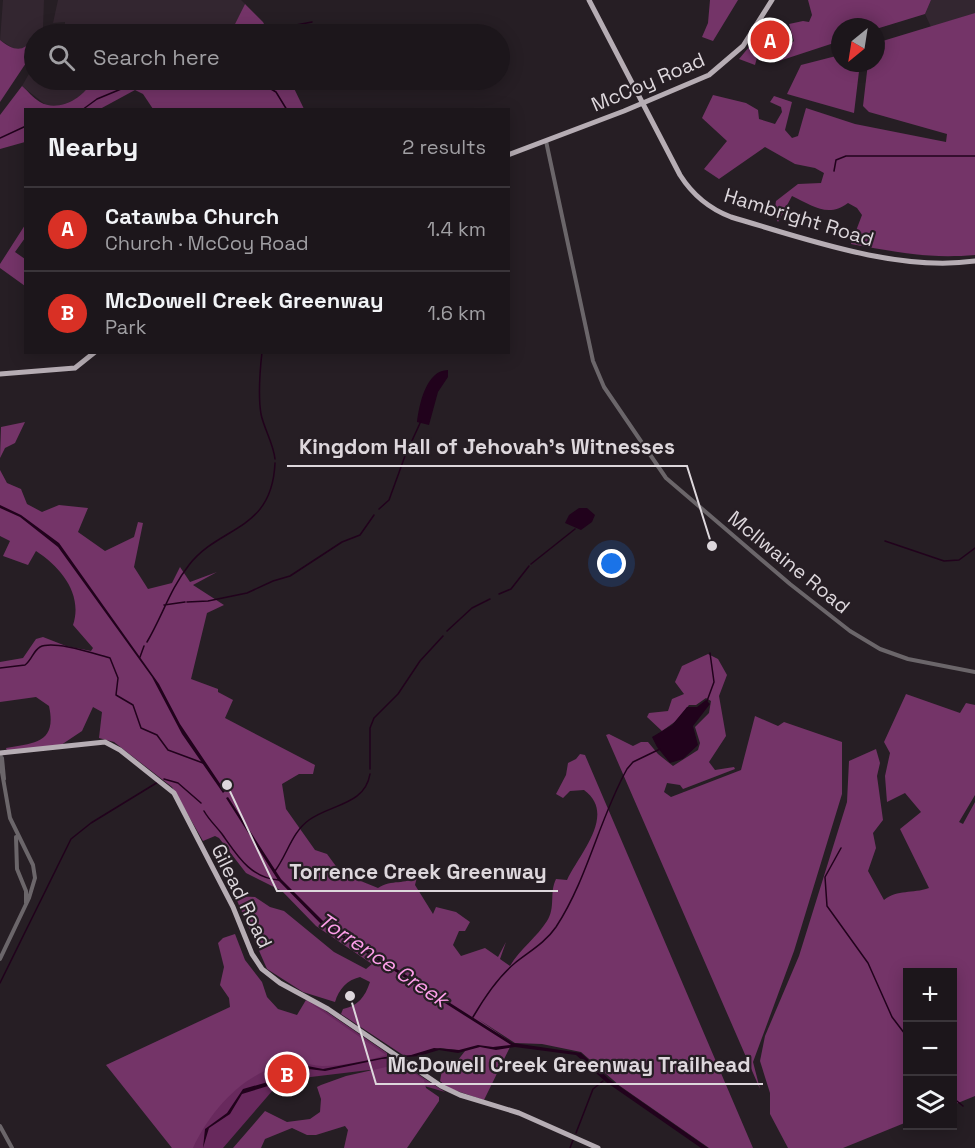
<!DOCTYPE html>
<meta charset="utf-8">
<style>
body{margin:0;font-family:"Space Grotesk",sans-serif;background:#292328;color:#f1f3f6}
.controls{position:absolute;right:18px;bottom:18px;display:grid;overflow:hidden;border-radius:0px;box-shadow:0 3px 15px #0003}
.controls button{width:54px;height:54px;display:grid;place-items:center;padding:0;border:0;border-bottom:2px solid #3a353a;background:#1c161b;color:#f1f3f6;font:30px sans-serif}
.compass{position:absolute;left:831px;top:18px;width:54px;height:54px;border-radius:50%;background:#1c161b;box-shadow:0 3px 15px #0003;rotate:210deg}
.you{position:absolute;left:612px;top:564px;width:21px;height:21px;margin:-15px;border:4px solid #fff;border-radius:50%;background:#1a73e8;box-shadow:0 0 0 9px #1a73e833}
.badge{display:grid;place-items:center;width:39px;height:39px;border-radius:50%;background:#d93025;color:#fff;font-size:20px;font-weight:700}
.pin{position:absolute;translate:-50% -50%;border:3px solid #fff;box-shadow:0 2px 6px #0006}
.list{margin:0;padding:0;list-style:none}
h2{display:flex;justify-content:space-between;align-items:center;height:78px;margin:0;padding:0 24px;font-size:26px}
h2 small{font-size:20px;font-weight:400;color:#a09fa3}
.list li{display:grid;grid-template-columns:39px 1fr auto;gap:18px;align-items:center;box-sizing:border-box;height:84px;padding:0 24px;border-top:2px solid #3a353a}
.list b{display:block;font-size:22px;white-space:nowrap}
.list p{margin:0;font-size:20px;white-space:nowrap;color:#a09fa3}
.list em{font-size:20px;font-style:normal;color:#a09fa3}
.icon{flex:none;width:33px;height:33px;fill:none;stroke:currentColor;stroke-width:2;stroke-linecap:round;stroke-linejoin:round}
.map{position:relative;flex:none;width:975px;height:1148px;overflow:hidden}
.search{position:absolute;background:#1c161b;box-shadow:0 3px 15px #0003;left:24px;top:24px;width:486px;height:66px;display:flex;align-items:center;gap:15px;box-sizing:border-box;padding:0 21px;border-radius:33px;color:#a09fa3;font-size:22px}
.panel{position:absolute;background:#1c161b;box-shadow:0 3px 15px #0003;left:24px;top:108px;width:486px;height:246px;border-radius:0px}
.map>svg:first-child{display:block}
.built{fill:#332630}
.green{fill:#68295d}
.forest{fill:#743468}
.water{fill:#21021c}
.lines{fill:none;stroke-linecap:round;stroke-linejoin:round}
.stream{stroke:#21021c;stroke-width:1.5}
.minor{stroke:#6b666a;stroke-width:4}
.major{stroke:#b6adb4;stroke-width:5}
.labels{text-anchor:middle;stroke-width:4.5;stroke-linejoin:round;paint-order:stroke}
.street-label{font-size:20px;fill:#ddd7dc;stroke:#261e24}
.water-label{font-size:21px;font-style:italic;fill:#fd9ee9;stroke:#261e24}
.leader{fill:none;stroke:#ddd7dc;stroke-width:2}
.callout-dot{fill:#ddd7dc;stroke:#261e24;stroke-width:2}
.callout-label{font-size:21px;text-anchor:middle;font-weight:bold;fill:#ddd7dc;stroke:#261e24;stroke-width:4.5;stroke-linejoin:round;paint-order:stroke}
</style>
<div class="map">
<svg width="975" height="1148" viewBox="0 0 975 1148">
<rect width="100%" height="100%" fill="#261e24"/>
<path class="built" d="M3,0h41l-1,28 -9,6 -7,14 -11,2 -16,-10z
M58,0h183l4,4 -15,30h-158l-7,-4v-8l-12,1z
M931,0h44v13l-44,14 -6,-13z
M34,65v15h53l3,4 -5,8 -11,8 -14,6h-13l-25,-20z"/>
<path class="green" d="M308,999l79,54v3l6,2 52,34 -76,-22 -75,9 -21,11 -50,58h-51l-5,-9 6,-22 123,-95z"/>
<path class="forest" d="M710,0h28l-25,41 -11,-4 6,-14z
M808,0h123l-6,14 -49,15v-2h-36v14l-61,20 -21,-7 -3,11 -16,-6 10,-12 28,8 17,-14 -5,-17 14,-3 6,1 3,-7z
M245,4l18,18 6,12h-39z
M975,13v242c-48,4 -78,-3 -124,-11l11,-29 -5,-7 -9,-5c-20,15 -35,3 -56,-7l-14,26 -4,-7 2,-14 22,-17 23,-1 3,-10 -9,-5 -20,-4 -30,-17 -46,32 -15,-10 23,-28 -25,-23 11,-23 33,8 12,7 1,9 16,5 7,-12 -1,-5 -11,-5 4,-6 18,6 -7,28 7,8 6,-2 8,-28 49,16 91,18 1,-8 -78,-22 -6,-6 5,-43h8v-20z
M34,38v13l-34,51v-62c14,11 23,13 34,-2z
M840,55v8h20l-6,50 -67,-19 14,-29z
M87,80h203l14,29h-151l-10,-15 -8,-4 -35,19 -74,1 -1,32 -25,7v-34l22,-29c6,5 11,12 18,16 17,10 41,-2 50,-18z
M25,225v13l-10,14 10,7v27l-25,-18v-4z
M25,422l-10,21 -10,5 -5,10 1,-31z
M0,470l7,13 14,6 6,15 15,8 17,-7 29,3 -10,24 27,19 29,-14 4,-15 5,1 -9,44 14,22 24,-6 8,-16 10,15 27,-10 -24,13 31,20 -17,8 -16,66 27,10v3l15,8 -8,18 90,47 -2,9h-14l-17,10 4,25 29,41 12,4 14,19 37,15c14,-9 27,-3 39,-11l-2,8 18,29 3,-7 20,5 14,10 -5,9h-6l-6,14 8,11 24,-8 13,9 8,-15 -6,17 10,7c10,-17 27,-29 37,-45 9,-14 2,-28 9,-42l11,1c13,-27 50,-66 17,-90l-14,1 -7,7 -7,-4 10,-19 2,-12 8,-4 4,-5 5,1 168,393h-44l-89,-62 -39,-34 -39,-8 -27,-1 -37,-24 40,28h-8l-26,53 -36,-12 -8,-7 3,-16 15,-5 7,-9 -25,-3 -34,9 -65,-43 2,-5c15,-3 22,-12 27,-27l-10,-5c-13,3 -21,12 -25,25l-32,-10 -36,-23 -32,-73 20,1 15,10 14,4 50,41 32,17 6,-5 -56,-38 -34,-35 -36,-18 -27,-35 -4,-2 -12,5 -31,-54 -58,-45 -15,-4 3,-26 -9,-5 -11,24 -21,14 -54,6 -1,-3c29,-5 51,-5 43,-42l-13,-9 -36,5v-40l23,-4 13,-19 7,-2 23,9 25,5 2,-3 -20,-23c10,-30 -11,-57 -37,-74l-8,14 -25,-9 7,-15 -10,-5z
M708,654l10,5 9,16 -8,21 7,40 -17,26 6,8 19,-3 1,2 -52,20 -3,-4 -13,-2 -3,9 7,5 70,-27 14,-54 23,10 6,-4 58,20v52l-48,157 -41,111 7,27 -154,-354 3,-1 24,12 8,-4h7l10,12 15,12 25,-16 2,-7 -5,-16 14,-14 2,-12 -5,-3 -10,7h-7l-13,16 -14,10 -15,-14 2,-4 19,-2 4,-12 12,-5 -9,-12 7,-16z
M906,694l54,19 6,-10 9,2v90l-16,27 4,2 12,-22v294l-22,9 -1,-133h-44l-1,150 -64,26h-55l-18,-34v-21l-10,-32 5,-25 34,-80 48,-154 2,-41 27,-12 4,14 -3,13 6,44 -10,13 3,15 -8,23 16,29c14,-11 28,-6 45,-12l-29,-59 21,-17 -16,-19 -18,9 -2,-26 5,-23 -6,-11z
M235,934l10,26 17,22 5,15 11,12 19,6 9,-15 80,55c-19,6 -44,11 -64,11 -9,0 -18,-4 -27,-3 -47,4 -84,46 -102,85h-21l-66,-83 124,-58 -1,-9 -9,-13 4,-18 -6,-24 5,-5z
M395,1065l8,1 21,14 2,8 13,9v4l-32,47h-63l4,-18 -3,-4 -29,9h-9l-15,-7 -27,11 -4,9h-28l32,-37 22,11 23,-3 10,-7 1,-13 -4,-12 4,-2 25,-9z"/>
<path class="water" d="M448,370v7l-10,15 -9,33 -12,-3c2,-17 9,-52 31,-52z
M0,505l21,10 38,28 100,141 21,40 45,67 -2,2 -41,-59 -30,-57 -94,-130 -38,-30 -20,-9z
M579,508h8l8,7 -3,7 -11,8 -16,-7 4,-8z
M706,700l4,4 -17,22 5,19 -15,14 -13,4 -13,-16 -5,-10 20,-12 15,-18h10z
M228,797l53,82 45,45 187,119 68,10 28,26 99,69h-7l-95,-66 -30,-27 -61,-8 -19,3 -16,-3 -22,6 -19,-3 -20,6 -37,3 -57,12 -33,-4 -24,19 -26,8 -12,20 -21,14 -6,20 2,-19 22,-16 16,-24 25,-7 20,-16 9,-2 26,5 62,-12 26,-2 23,-7 25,2 19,-5 15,2 18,-2 -189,-120 -44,-45 -52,-82z"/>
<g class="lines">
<path class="stream" d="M282,34l14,-9 16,-3
M256,80l20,12 11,18
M82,110l15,-11 41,-17 37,5 12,-7
M0,138l26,-12
M834,171l2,-11 10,-4h129
M262,352c-2,18 -4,44 -1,62 3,15 12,28 14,45
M379,509l10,-9 16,-44 16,-35
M885,541l59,20 15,-1 16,-12
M531,564l44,-35
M499,594l12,-5 18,-23
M187,602l21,-1 39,-8 26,-12 17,-5 52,-34 18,-7 14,-20
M164,605l21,-3
M447,631l25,-23 18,-9
M147,642c15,-25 23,-53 42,-77 31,-40 83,-33 86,-102
M140,657l4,-11
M0,668l25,-3c7,-5 8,-14 15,-18 14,-7 55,7 70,11l8,20 -2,17 17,10 8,23 16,7 11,15 35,13
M707,701l7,-19 -4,-29
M370,769v-41l4,-10 24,-24 22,-33 23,-25
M164,779l14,4 23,20
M204,811c5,9 12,15 18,23 15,21 28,44 57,46
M841,848l-16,29 2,29 41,57 24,54 16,21
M275,871c12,-16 17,-39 34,-51 22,-16 56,-15 61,-46
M0,983l71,-144 20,-16 67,-41
M473,1017c11,-19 25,-40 42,-54 15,-12 30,-20 41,-36 32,-49 43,-108 71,-158l6,-7 27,-13
M952,1097l11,9
M576,1133l17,-44 10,-8
M570,1148l3,-8"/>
<path class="minor" d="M546,141l47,220 11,26 62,91 124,106 60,47 30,18 28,10 67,13
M2,758l2,21
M16,837l1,32 9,22v12
M0,959l29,-61 6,-20 -2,-13 -23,-47 -10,-57 1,-8
M0,1126l12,22"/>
<path class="major" d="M589,0l91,175c12,19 30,34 51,42 75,22 166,55 244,44
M508,155l116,-44 85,-36 34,-29 29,-46
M0,374l75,-6 20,-16
M0,753l105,-11 15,8 54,43 59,114 19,47 10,15 18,14 48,26 113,77 19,9 59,18 79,35"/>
</g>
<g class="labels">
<g class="street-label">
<text transform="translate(648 82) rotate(-23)" y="7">McCoy Road</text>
<text transform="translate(799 217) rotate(17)" y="7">Hambright Road</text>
<text transform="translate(789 562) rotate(39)" y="7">McIlwaine Road</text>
<text transform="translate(242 896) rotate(64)" y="7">Gilead Road</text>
</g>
<g class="water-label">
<text transform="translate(383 960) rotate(34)" y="7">Torrence Creek</text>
</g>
</g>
<path class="leader" d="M712 546L687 466H287M227 785L277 891H558M350 996L376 1084H763"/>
<g class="callout-dot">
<circle cx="712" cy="546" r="6"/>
<circle cx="227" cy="785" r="6"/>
<circle cx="350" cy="996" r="6"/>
</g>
<g class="callout-label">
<text x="487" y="454">Kingdom Hall of Jehovah’s Witnesses</text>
<text x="418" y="879">Torrence Creek Greenway</text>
<text x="569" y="1072">McDowell Creek Greenway Trailhead</text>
</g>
</svg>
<div class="controls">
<button>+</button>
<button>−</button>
<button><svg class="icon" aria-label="layers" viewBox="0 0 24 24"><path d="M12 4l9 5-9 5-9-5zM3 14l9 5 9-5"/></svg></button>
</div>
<svg class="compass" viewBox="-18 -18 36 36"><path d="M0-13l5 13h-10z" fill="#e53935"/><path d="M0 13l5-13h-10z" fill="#a09fa3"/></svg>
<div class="you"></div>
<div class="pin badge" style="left:770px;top:40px">A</div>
<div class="pin badge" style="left:287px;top:1074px">B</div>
<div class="search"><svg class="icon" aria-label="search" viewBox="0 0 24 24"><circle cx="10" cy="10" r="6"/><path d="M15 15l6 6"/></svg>Search here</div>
<section class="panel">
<h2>Nearby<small>2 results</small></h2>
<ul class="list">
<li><span class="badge">A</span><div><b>Catawba Church</b><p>Church · McCoy Road</p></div><em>1.4 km</em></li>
<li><span class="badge">B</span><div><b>McDowell Creek Greenway</b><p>Park</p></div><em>1.6 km</em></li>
</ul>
</section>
</div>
